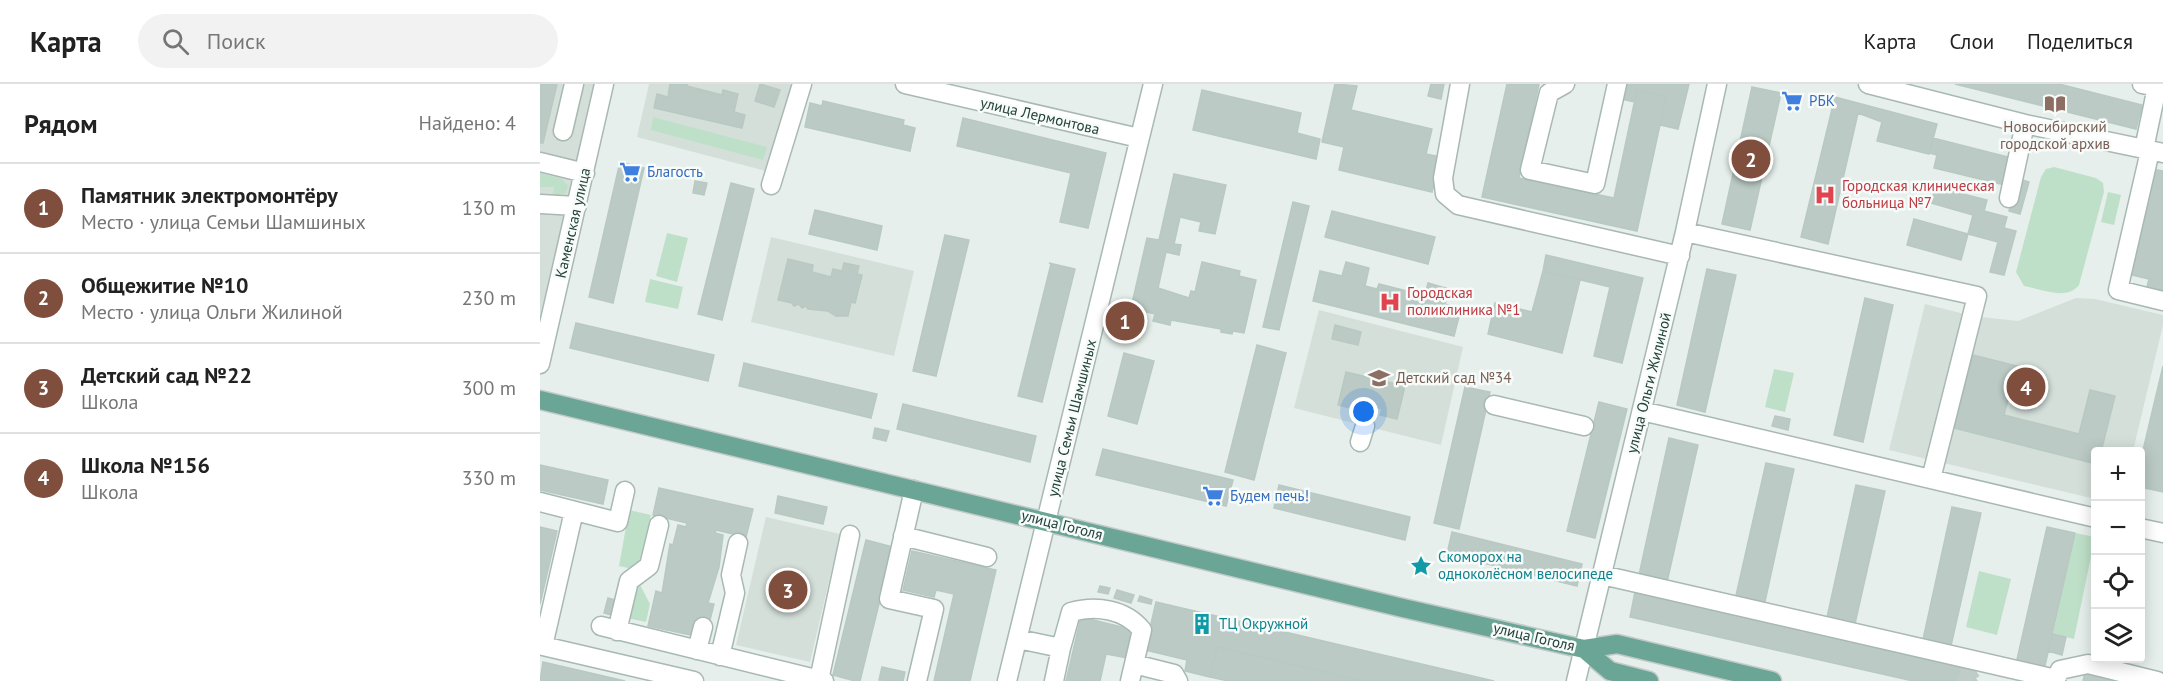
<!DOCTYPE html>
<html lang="ru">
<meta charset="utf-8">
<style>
body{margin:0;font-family:"PT Sans",sans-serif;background:#f2f2f2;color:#222}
.controls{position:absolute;right:18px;bottom:18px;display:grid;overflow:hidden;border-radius:6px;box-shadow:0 3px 15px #0003}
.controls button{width:54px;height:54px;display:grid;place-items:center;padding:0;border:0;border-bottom:2px solid #e0e0e0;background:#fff;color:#222;font:30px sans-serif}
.you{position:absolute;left:824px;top:328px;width:21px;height:21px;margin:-15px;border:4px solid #fff;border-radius:50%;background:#1a73e8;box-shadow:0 0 0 9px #1a73e833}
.badge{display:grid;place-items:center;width:39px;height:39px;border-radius:50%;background:#804e3d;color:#fff;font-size:20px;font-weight:700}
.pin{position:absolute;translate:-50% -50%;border:3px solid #fff;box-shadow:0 2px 6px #0006}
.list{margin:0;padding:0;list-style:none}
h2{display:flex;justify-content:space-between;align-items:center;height:78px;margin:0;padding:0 24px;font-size:26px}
h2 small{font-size:20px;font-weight:400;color:#767676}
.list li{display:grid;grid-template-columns:39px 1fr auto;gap:18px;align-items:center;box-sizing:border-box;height:90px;padding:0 24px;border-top:2px solid #e0e0e0}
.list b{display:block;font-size:22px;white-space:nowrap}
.list p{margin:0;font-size:20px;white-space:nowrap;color:#767676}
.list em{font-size:20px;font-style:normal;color:#767676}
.icon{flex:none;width:33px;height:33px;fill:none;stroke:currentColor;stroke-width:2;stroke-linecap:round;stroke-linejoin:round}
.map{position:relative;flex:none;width:1623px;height:597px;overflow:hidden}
header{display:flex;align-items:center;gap:36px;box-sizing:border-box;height:84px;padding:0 30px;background:#fff;border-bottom:2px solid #e0e0e0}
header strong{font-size:28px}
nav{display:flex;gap:33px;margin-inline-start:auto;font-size:21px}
.search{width:420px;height:54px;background:#f2f2f2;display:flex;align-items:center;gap:15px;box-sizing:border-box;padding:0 21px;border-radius:33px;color:#767676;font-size:22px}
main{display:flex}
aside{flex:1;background:#fff}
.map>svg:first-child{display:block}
.built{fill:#d4dfda}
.green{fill:#bfe0c8}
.building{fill:#bbcac4;stroke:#b8c9c2;stroke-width:1.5}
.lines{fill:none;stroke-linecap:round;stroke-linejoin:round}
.minor-tunnel{stroke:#bfccc8;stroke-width:18;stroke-dasharray:18 9;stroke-linecap:butt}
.minor-casing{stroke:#a8b8b2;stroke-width:21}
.major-casing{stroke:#c2cac8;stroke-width:21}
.minor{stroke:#fff;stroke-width:18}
.major{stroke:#6aa596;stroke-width:18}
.labels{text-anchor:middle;stroke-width:5;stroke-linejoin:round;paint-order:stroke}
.shop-label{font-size:15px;fill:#366cbe;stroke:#f7fbf9;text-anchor:start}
.street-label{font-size:15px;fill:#24423a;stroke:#f7fbf9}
.education-label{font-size:15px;fill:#785e54;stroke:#f7fbf9}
.health-label{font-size:15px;fill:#be3a42;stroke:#f7fbf9;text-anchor:start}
.culture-label{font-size:15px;fill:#0d838f;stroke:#f7fbf9;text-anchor:start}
</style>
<header>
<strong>Карта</strong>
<div class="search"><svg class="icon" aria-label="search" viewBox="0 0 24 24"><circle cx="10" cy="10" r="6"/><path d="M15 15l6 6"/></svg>Поиск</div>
<nav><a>Карта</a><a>Слои</a><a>Поделиться</a></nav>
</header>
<main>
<aside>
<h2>Рядом<small>Найдено: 4</small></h2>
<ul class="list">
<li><span class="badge">1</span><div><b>Памятник электромонтёру</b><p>Место · улица Семьи Шамшиных</p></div><em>130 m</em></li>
<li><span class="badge">2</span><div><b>Общежитие №10</b><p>Место · улица Ольги Жилиной</p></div><em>230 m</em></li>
<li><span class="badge">3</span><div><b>Детский сад №22</b><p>Школа</p></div><em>300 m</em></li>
<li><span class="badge">4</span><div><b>Школа №156</b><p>Школа</p></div><em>330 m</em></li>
</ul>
</aside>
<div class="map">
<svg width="1623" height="597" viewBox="0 0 1623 597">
<rect width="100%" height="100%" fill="#e6efeb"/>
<path class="built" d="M0,0h57l-57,237z
M109,0h145l-24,88 -133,-35z
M231,153l143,34 -20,85 -143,-34z
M1536,214l19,1 68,16v10l-30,126 -37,1 -1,47 -206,-49 36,-146 47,12 46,5z
M779,226l144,37 -22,98 -147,-37z
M226,433l74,17 -30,128 -74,-17z"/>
<path class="green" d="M113,33l114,30 -4,13 -112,-30z
M1514,83l42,11 7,5 1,9 -25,93c-12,16 -38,4 -55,1l-8,-14 25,-95 5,-8z
M0,89l22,6 6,7 -2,7 -13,3 1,-9h-14z
M1568,108l13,3 -7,30 -13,-3z
M127,149l21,5 -11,44 -21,-6z
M110,195l33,8 -5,22 -33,-7z
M1234,285l20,4 -9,39 -20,-5z
M89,426l22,5 -12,49 -6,5 -14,-3z
M1535,449l20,4 -21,102 -21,-5z
M1439,487l32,8 -14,56 -31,-8z
M99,499l11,21 -4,18 -19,-4 8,-33z"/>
<path class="building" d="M0,0h17l-14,59h-3z
M130,0h17v2l35,9 1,-5 15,4 -4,18 11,3 -3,13 -88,-20 3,-14 11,3z
M220,0l20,6 -6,17 -19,-6z
M795,0l22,2 -6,24 81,19 -6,25 15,3 -9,35 -93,-22 5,-23 -22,-5z
M891,0h13l-3,15 -13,-3z
M967,0h32l-20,94 95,20 23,-108 29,7 -29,134 -155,-34z
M1084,0h65l-11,45 -18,-4 6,-28 -29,-7 -2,12 -14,-3z
M1415,0h104l83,21 -6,24z
M1212,3l29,6 -31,137 -28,-6z
M662,6l99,23 -4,20 23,6 -4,20 -123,-29z
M1295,13l102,27 -8,30 -52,-13 5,-19 -24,-9 -30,131 -27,-7z
M283,17l81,19 -1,5 12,3 -5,23 -105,-24 5,-24 12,3z
M423,34l143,35 -18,75 -28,-6 11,-49 -114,-27z
M1393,54l79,20 -7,27 -71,-17 3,-13 -8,-2z
M80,78l24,6 -31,135 -24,-6z
M1612,85l11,2v119l-16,-3 2,-8 -22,-5z
M634,90l52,11 -11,49 -16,-3 2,-9 -21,-5 -6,27 7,1 -2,10 -13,-3 -8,36 31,10 2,-7 4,1 7,-30 38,9 -1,5 17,4 -12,53 -11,-2 -1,3 -11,-2v-3l-50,-9 -1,5 -17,-4 2,-7 -24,-6 16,-70 12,2z
M1479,95l10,3 -9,32 -11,-3z
M155,97l12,2 -3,12 -11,-2z
M191,99l23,6 -32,131 -24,-6z
M1395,103l52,13 -3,11 23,6 -3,11 12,3 -12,44 -14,-3 8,-30 -30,-8 5,-19 -42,-12z
M753,118l16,4 -30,124 -16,-3z
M275,126l67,16 -5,24 -68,-16z
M792,127l103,26 -7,27 -103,-27z
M1374,135l54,15 -7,26 -54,-15z
M405,151l24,5 -33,136 -23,-5z
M1006,171l97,23 -21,85 -28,-7 16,-69 -67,-16z
M248,175l25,6 -1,7 19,5 2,-8 9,2 2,-8 15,3 -2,8 5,1 -7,28 -4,-1 -3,14h-12l-8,-5 -20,-2 -2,-3 -4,2 -3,-4 -5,2 -2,-3 -14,-3z
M806,178l23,6 -4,18 12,3 2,-5 28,7 -2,7 18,5 5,-20 21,6 -4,15 16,5 -7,27 -141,-35 7,-30 22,5z
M509,179l26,6 -33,133 -24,-6 33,-132z
M1167,185l29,6 -31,137 -28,-7z
M1003,187l37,9 -18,73 -74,-19 7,-31 37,9z
M1325,214l28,7 -30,137 -29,-7z
M36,239l138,32 -6,26 -138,-33z
M795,241l26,7 -3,13 -26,-6z
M717,261l29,8 -32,127 -29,-8z
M584,269l30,8 -17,63 -29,-8z
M1433,271l44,11 -13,49 75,19 11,-44 25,6 -14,56h-5v12l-142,-36z
M204,279l133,31 -6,24 -132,-32z
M1623,282v126l-23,-5v-24z
M806,288l59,14 -8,33 -17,-4 2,-6 -25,-6 -2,6 -17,-4z
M925,303l25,5 -31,137 -25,-6z
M1059,318l28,7 -32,129 -28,-7z
M363,320l133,32 -6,26 -133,-33z
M1235,332l15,3 -2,11 -16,-4z
M335,344l14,3 -3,10 -13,-3z
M1129,354l29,7 -31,137 -28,-7z
M563,365l130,31 -7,26 -130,-31z
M1226,379l28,6 -30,137 -29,-6z
M0,381l68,15 -5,24 -63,-14z
M739,401l131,32 -5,23 -131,-32z
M1316,401l29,6 -31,137 -28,-6z
M119,404l94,21 -7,28 -30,-7 -1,3 8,2 -4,32 -11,36 6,1 -6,24 -13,8 -47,-10 8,-35 6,2 8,-49 3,1 5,-20 8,2 1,-4 -34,-8z
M238,412l49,11 -4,17 -48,-11z
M1412,423l29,6 -31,137 -28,-6z
M0,443l17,4 -17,73z
M1507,443l28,6 -31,137 -28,-6z
M912,448l130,32 -5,22 -130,-32z
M326,456l27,7 -33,134h-5l-22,-6z
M372,467l84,19 -26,111h-36l20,-87 -18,-4 -2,7 -31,-7z
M560,502l10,2 -2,6 -10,-2z
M577,506l17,5 -3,8 -17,-5z
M1095,508l332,76 10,13h-64l-283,-64z
M600,512l12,4 -1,4 -13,-3z
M68,514l11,3 -4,15 -11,-3z
M232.5 519a4.5 4.5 0 1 1 9 0a4.5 4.5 0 1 1-9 0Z
M616,518l338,79h-131l-146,-34 -7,30 -25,-6 2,-11 -42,-10z
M541,533l53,13 -7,28 -21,-4 -6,27h-34z
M1513,550l13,3 -4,18 -14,-4z
M677,563l146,34h-135l-18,-4z
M3,578l82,19h-85z
M342,583l23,5 -2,9 -24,-1z
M1546,584l41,13h-44z"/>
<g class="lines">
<path class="minor-tunnel" d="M1420,588l8,3 4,6"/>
<defs>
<path id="minor" d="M365,0l234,54
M920,0l-17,94 2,16 13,11 222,51
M1025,0l-16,9 -19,77 65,14 22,-100
M1328,0l157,40 138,29
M1602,0l15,3 -13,62
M23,47l11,-47
M1610,67l-32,139 45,11
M0,78l45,11
M231,101l31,-101
M1469,114l16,-74
M0,120l37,2
M1145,148l292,64 -46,183
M0,280l64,-280
M954,321l90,21
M1102,327l454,107
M820,358l5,-16
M374,406l-25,109 45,10 -17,72
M0,418l78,20 7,-31
M34,427l-31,135 151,35
M1600,444l23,5
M363,452l84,21
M1062,491l454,104
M61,542l223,55
M77,547l12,-50 20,-15 10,-41
M478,555l43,9 10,-36c25,-7 54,-3 71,18l-12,51
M157,566l6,-23
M180,572l15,-63 -4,-18 7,-32
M594,580l40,10 4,7
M279,596l31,-145
M467,597l146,-597
M514,597l7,-33
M1036,597l109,-449 32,-148
M1515,597l5,-11 28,-6 69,17"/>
<path id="major" d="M0,316l863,208 181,41 33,-5 155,37
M1044,565l26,22 39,10"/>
</defs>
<use href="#minor" class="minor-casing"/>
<use href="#major" class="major-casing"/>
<use href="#minor" class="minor"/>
<use href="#major" class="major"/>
</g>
<defs>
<symbol id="supermarket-bare" viewBox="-9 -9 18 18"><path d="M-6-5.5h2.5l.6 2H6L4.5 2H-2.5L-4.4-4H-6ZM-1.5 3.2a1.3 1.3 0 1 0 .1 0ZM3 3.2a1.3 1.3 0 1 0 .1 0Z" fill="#3f7fe0" stroke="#f7fbf9" stroke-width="2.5" paint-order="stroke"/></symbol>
<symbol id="library-bare" viewBox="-9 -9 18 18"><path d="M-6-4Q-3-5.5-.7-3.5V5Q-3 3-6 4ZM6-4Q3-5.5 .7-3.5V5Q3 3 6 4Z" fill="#8d6e63" stroke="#f7fbf9" stroke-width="2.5" paint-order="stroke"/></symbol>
<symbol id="hospital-bare" viewBox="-9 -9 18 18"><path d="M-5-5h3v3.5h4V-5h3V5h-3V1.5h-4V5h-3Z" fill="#e0444e" stroke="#f7fbf9" stroke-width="2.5" paint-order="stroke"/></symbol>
<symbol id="school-bare" viewBox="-9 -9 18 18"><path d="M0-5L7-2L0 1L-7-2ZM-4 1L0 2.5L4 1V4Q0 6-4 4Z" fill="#8d6e63" stroke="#f7fbf9" stroke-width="2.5" paint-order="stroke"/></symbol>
<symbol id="sight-bare" viewBox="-9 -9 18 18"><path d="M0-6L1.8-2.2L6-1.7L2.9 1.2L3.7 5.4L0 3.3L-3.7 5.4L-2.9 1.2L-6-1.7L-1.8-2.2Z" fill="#0f9aa8" stroke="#f7fbf9" stroke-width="2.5" paint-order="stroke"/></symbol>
<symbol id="building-bare" viewBox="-9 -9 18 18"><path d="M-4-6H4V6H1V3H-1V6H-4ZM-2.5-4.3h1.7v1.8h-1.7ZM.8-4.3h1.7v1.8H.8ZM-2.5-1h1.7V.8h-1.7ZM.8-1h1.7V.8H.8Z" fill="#0f9aa8" stroke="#f7fbf9" stroke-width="2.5" paint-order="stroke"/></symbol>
</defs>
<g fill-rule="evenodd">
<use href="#supermarket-bare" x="1237" y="2" width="30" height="30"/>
<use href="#library-bare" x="1500" y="5" width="30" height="30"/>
<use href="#supermarket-bare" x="75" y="73" width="30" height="30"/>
<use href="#hospital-bare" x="1270" y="96" width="30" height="30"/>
<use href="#hospital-bare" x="835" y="203" width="30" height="30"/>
<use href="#school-bare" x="824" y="279" width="30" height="30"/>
<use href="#supermarket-bare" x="658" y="397" width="30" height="30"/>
<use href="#sight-bare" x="866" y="467" width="30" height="30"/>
<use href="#building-bare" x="647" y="525" width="30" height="30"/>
</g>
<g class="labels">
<g class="shop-label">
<text x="1269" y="22">РБК</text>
<text x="107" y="93">Благость</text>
<text x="690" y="417">Будем печь!</text>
</g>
<g class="street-label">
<text transform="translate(500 32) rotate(13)" y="5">улица Лермонтова</text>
<text transform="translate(33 139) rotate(-77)" y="5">Каменская улица</text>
<text transform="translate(1109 299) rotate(-76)" y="5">улица Ольги Жилиной</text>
<text transform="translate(532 334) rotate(-76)" y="5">улица Семьи Шамшиных</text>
<text transform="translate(522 441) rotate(14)" y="5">улица Гоголя</text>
<text transform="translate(994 553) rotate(13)" y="5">улица Гоголя</text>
</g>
<g class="education-label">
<text x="1515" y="48">Новосибирский<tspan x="1515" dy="17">городской архив</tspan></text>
<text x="856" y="299" text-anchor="start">Детский сад №34</text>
</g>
<g class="health-label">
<text x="1302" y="107">Городская клиническая<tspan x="1302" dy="17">больница №7</tspan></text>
<text x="867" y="214">Городская<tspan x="867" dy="17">поликлиника №1</tspan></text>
</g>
<g class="culture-label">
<text x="898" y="478">Скоморох на<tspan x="898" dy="17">одноколёсном велосипеде</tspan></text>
<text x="679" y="545">ТЦ Окружной</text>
</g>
</g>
</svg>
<div class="controls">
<button>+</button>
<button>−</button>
<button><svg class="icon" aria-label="locate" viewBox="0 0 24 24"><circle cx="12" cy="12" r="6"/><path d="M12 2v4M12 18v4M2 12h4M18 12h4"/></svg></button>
<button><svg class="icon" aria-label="layers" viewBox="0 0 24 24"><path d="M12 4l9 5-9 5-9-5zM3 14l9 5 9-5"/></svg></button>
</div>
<div class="you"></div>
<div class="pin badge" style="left:585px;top:237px">1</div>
<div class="pin badge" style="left:1211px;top:75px">2</div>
<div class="pin badge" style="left:248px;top:506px">3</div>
<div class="pin badge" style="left:1486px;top:303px">4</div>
</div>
</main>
